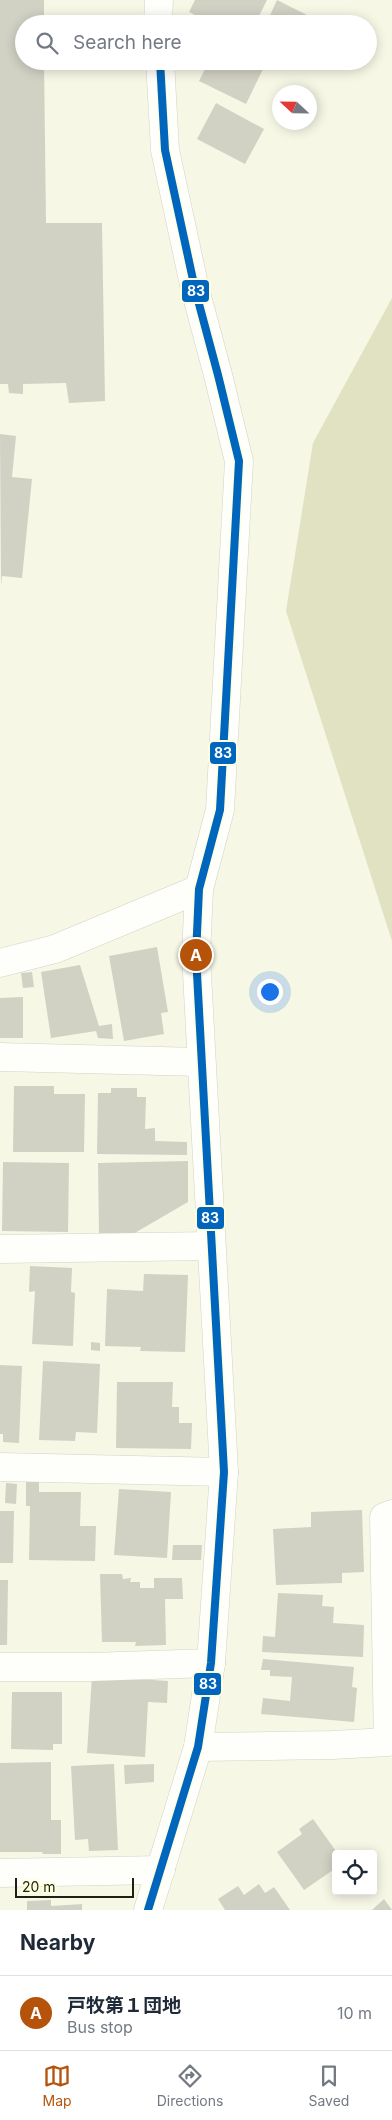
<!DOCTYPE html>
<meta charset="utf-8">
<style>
body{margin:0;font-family:Inter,"Noto Sans JP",sans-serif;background:#f2f2f3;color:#1f2937}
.controls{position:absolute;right:15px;bottom:15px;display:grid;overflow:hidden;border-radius:5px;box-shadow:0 2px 12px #0003}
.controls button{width:45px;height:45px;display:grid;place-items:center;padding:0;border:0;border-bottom:1px solid #e0e1e3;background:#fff;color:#1f2937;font:25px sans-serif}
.compass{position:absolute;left:272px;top:85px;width:45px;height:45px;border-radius:50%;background:#fff;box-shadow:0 2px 12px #0003;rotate:292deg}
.scale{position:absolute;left:15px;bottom:12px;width:119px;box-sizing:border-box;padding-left:5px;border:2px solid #1f1f14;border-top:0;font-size:14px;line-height:18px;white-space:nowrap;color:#1f1f14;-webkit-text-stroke:4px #fcfede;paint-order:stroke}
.you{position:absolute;left:269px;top:991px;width:18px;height:18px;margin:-12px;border:4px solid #fff;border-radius:50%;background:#1a73e8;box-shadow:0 0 0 8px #1a73e833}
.badge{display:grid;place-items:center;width:32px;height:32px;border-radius:50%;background:#b45309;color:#fff;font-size:16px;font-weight:700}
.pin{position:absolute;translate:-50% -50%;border:2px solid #fff;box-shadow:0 1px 5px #0006}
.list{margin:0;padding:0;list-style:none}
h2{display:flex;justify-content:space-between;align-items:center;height:65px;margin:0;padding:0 20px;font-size:21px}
h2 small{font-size:16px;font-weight:400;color:#747a83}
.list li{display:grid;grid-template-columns:32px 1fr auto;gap:15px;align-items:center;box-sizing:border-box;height:75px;padding:0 20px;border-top:1px solid #e0e1e3}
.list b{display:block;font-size:19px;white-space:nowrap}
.list p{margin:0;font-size:16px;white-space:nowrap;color:#747a83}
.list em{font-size:16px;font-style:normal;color:#747a83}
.icon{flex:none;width:28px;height:28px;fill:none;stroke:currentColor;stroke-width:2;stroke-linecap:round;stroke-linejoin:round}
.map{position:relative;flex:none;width:392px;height:1910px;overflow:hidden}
.search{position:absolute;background:#fff;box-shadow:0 2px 12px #0003;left:15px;right:15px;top:15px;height:55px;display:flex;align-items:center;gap:12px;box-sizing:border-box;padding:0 18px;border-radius:28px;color:#747a83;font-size:19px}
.sheet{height:140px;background:#fff}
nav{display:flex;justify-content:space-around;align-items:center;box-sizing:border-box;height:70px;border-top:1px solid #e0e1e3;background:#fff;font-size:14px;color:#747a83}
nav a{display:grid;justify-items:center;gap:2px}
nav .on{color:#b45309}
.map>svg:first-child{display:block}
.green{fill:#e0e2c1}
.building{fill:#d1d2c4}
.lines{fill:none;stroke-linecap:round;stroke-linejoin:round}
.minor-casing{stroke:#d3d3c5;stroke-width:29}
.tertiary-casing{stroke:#d3d3c5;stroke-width:29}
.minor{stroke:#fefefb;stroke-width:28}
.tertiary{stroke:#fefefb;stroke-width:28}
.bus-1-casing{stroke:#fcfede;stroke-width:11}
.bus-1{stroke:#0065bd;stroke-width:8}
.line-badge{stroke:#fcfede;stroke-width:2}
.badge-label{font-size:14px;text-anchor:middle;font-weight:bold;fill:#fff}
</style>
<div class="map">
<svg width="392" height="1910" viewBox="0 0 392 1910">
<rect width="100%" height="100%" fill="#f6f7e5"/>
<path class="green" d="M392,298v643l-106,-330 27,-168z"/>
<path class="building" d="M0,0h44v24h-20v37h20l2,162h56l3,178 -36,2 -3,-20 -43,1v10l-14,-1 -1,-9h-8z
M195,0h72l-12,24h-42l-24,-12z
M277,0l44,22 -1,2h-54z
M194,61h73l-21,43 -47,-23 6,-12 -12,-6z
M286,61h16l-3,6z
M216,103l48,26 -19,35 -48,-25z
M0,434l16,2 -4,41 20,2 -10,99 -20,-2 -1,10z
M157,947l11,65 -7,1 3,21 -40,7 -15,-85z
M80,965l19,61 13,-2 1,15 -15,-1 -2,-7 -45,7 -10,-66z
M32,972l2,15 -11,1 -2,-15z
M23,997v41h-23v-40z
M14,1086h40v8h31l-1,58h-71z
M111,1088h26v9h9l-1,32 10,-1v13l32,1v13l-90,-1 1,-61h13z
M188,1161v41l-55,32h-34l-1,-71z
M3,1162l66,1 -1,69 -66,-1z
M30,1266l42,2 -1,24 4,1 -2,53 -41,-2 3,-53 -6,1z
M144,1274l44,1 -3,77 -45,-1 1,-4 -36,-1 2,-57 36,2z
M91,1342l9,1v8l-9,-1z
M43,1361l57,3 -3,69 -21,-1 -1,9 -36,-1z
M0,1365l22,1 -3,77 -16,-1v-8h-3z
M117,1382h56l-1,25h7v16h13l-1,26 -75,-1z
M26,1481l13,1v10h42l-1,34h16l-1,35 -66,-1 1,-54h-4z
M6,1483l11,1 -1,20 -11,-1z
M119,1489l52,3 -4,66 -53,-3z
M362,1510l2,62 -22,1v10l-66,2 -3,-56 38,-2v-15z
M0,1511h14l-1,52h-13z
M173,1545h29l-1,15h-29z
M100,1574h22l1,5 8,-1 -1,4h10v6h14v-10h28l1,21h-18l1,46 -31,1 1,-4h-34z
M0,1580h8l-1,65h-7z
M278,1593l45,2 -1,11 12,1 -1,16 31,2 -1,32 -101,-5 1,-16 12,1z
M263,1659l91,8 -2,20 5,1 -3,34 -93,-8 2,-16 27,3 2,-24 -22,-1v-6h-9z
M92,1676l76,5 -1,22 -19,-1 -3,55 -58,-4z
M12,1692h50v52h-9v6l-42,-1z
M51,1762v58h10v34h-18l-1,-2h-42v-89z
M114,1764l4,86 -29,1 -1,-12 -13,1 -4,-74z
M154,1764v18l-29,2 -1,-19z
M313,1819l25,35h-2v14l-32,22 -27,-38 25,-18 -3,-5z
M259,1884l6,9 9,-6 16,23h-65l-7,-11 20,-13 6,9z
M384,1899l8,11h-20z
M51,1900v6l31,-2v6h-55v-9z"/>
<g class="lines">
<defs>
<path id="minor" d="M0,963l55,-14 144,-60
M0,1057l201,5
M0,1249l211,-3
M0,1467l224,5
M0,1667h91l120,-4
M198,1747l134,-2 56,-3 -4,-225 8,-3
M0,1873l161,-3"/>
<path id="tertiary" d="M158,24l1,-24
M148,1910l50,-163 13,-84 13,-191 -28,-517 3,-66 21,-79 19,-349 -21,-86 -23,-86 -30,-139 -5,-89"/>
</defs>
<use href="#minor" class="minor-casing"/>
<use href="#tertiary" class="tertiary-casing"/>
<use href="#minor" class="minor"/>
<use href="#tertiary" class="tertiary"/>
<defs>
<path id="bus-1" d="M148,1910l50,-163 13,-84 13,-191 -28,-517 3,-66 21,-79 19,-349 -21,-86 -23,-86 -30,-139 -5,-89"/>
</defs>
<use href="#bus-1" class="bus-1-casing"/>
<use href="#bus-1" class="bus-1"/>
</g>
<g class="line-badge">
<rect x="181" y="279" width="29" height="24" rx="5" fill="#0065bd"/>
<rect x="209" y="741" width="28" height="24" rx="5" fill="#0065bd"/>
<rect x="196" y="1206" width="29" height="24" rx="5" fill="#0065bd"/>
<rect x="193" y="1672" width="29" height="24" rx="5" fill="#0065bd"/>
</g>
<g class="badge-label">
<text x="196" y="296">83</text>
<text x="223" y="758">83</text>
<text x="210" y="1223">83</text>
<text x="208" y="1689">83</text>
</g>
</svg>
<div class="controls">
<button><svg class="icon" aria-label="locate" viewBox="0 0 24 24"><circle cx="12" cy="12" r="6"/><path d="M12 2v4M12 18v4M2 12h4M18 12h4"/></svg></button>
</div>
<svg class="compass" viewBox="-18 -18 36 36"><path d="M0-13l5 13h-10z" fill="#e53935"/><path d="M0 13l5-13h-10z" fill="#747a83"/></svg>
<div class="scale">20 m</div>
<div class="you"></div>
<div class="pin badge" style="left:196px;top:955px">A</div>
<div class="search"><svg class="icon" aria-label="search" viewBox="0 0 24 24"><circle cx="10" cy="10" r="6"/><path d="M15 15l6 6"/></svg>Search here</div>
</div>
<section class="sheet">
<h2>Nearby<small></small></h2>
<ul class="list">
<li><span class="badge">A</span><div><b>戸牧第１団地</b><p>Bus stop</p></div><em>10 m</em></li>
</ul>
</section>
<nav>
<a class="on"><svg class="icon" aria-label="map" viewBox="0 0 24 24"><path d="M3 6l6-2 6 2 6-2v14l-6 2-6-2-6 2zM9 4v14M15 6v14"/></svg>Map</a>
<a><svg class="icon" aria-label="directions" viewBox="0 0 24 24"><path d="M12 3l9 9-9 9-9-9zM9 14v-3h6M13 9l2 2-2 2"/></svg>Directions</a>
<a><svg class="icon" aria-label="saved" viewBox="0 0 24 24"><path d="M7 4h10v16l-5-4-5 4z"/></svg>Saved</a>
</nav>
